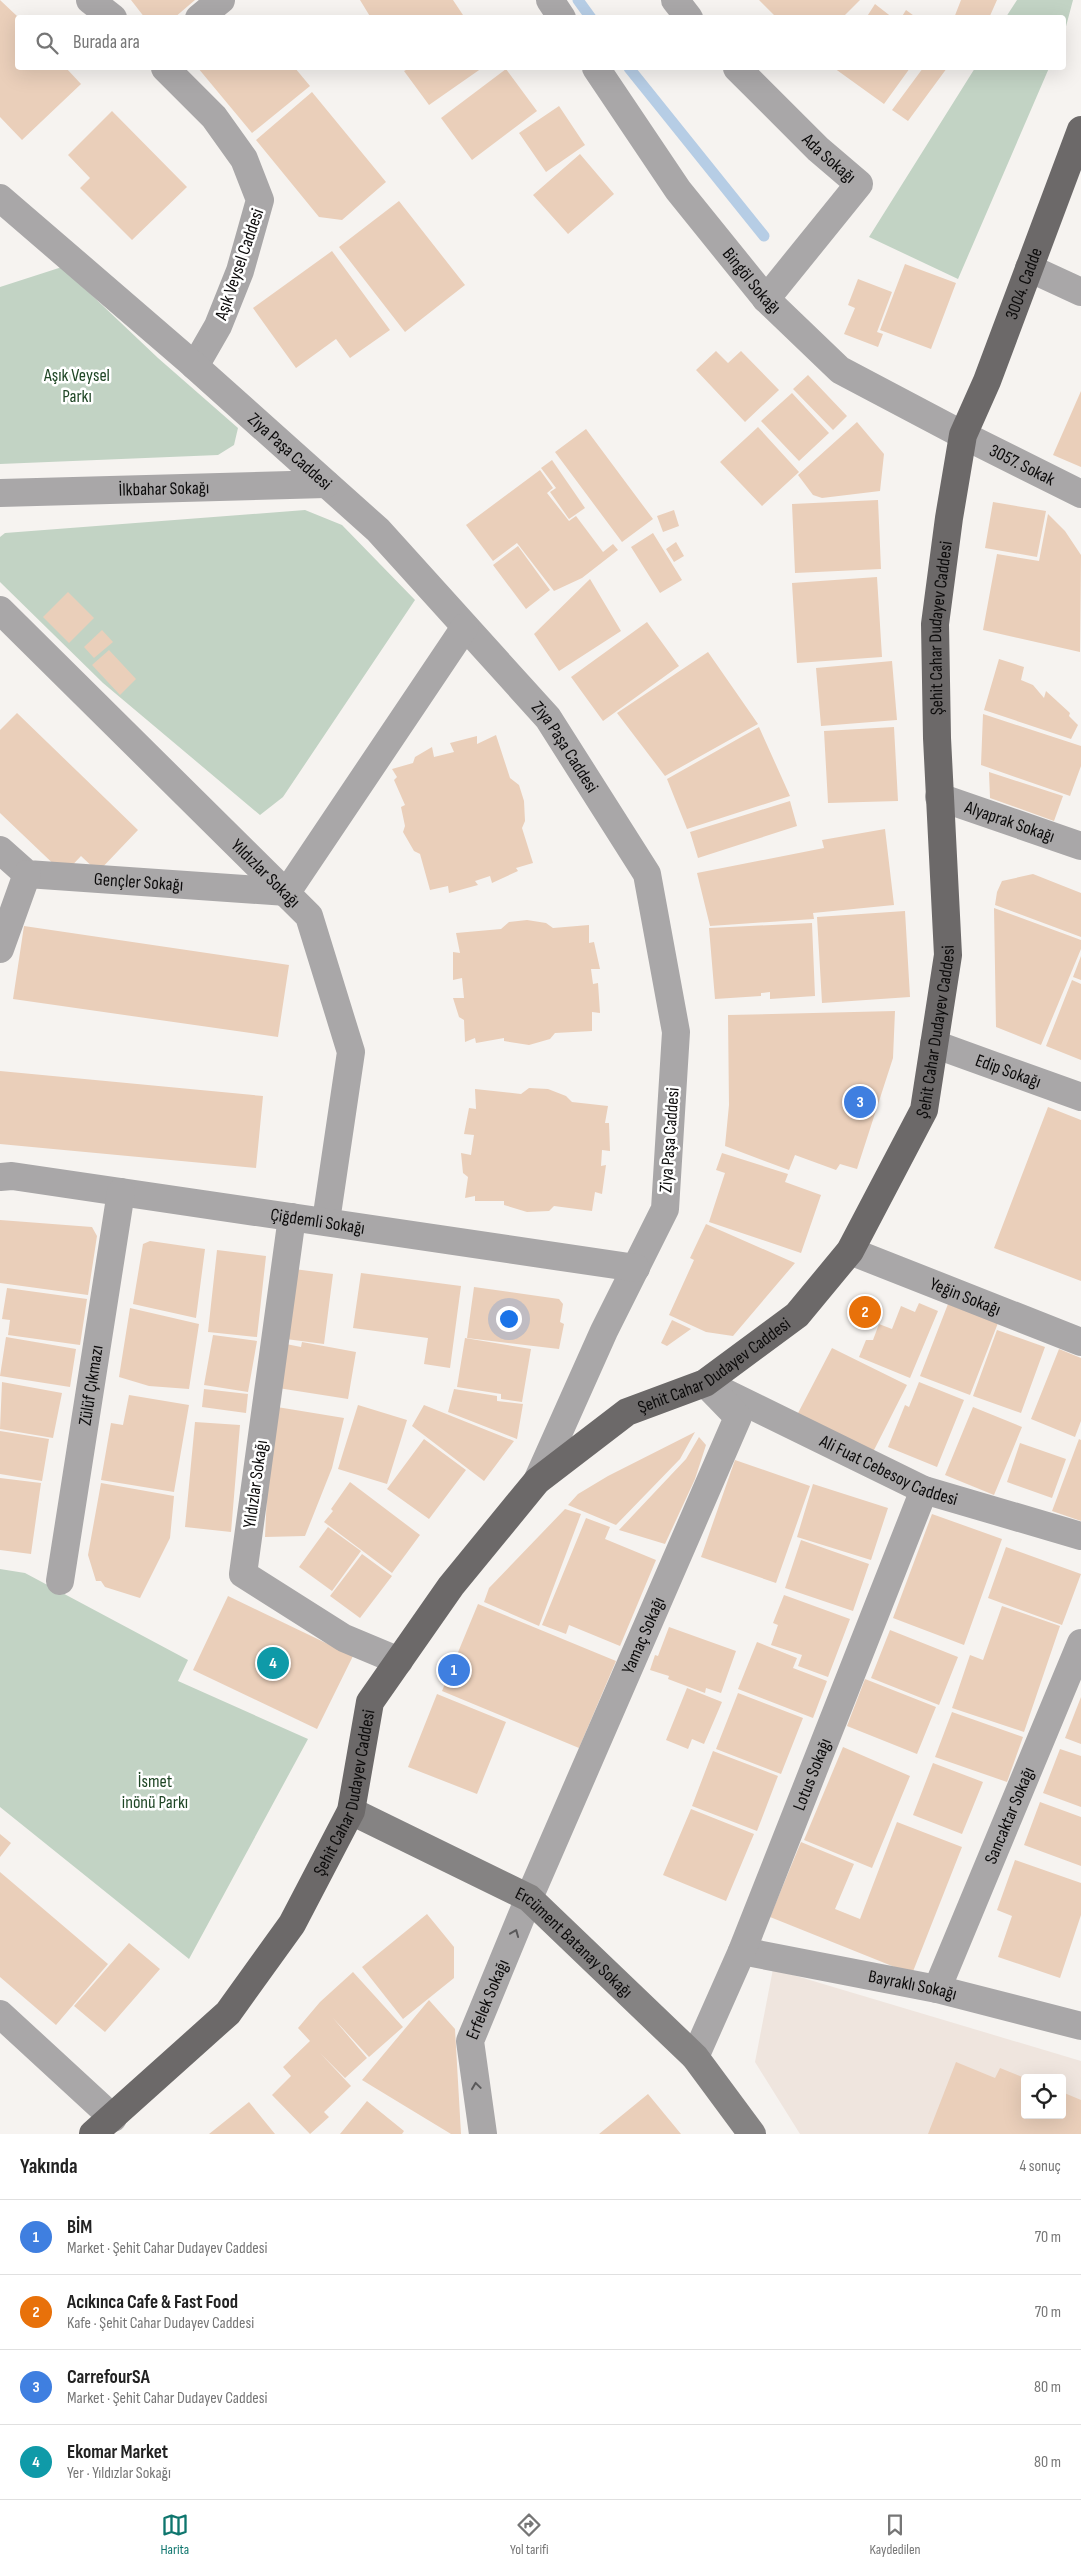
<!DOCTYPE html>
<html lang="tr">
<meta charset="utf-8">
<style>
body{margin:0;font-family:"Sofia Sans Condensed",sans-serif;background:#f6f6f6;color:#222}
.controls{position:absolute;right:15px;bottom:15px;display:grid;overflow:hidden;border-radius:5px;box-shadow:0 5px 20px #0002}
.controls button{width:45px;height:45px;display:grid;place-items:center;padding:0;border:0;border-bottom:1px solid #e0e0e0;background:#fff;color:#222;font:25px sans-serif}
.you{position:absolute;left:508px;top:1318px;width:18px;height:18px;margin:-12px;border:4px solid #fff;border-radius:50%;background:#1a73e8;box-shadow:0 0 0 8px #1a73e833}
.badge{display:grid;place-items:center;width:32px;height:32px;border-radius:50%;background:#0f766e;color:#fff;font-size:16px;font-weight:700}
.pin{position:absolute;translate:-50% -50%;border:2px solid #fff;box-shadow:0 1px 5px #0006}
.list{margin:0;padding:0;list-style:none}
h2{display:flex;justify-content:space-between;align-items:center;height:65px;margin:0;padding:0 20px;font-size:21px}
h2 small{font-size:16px;font-weight:400;color:#767676}
.list li{display:grid;grid-template-columns:32px 1fr auto;gap:15px;align-items:center;box-sizing:border-box;height:75px;padding:0 20px;border-top:1px solid #e0e0e0}
.list b{display:block;font-size:19px;white-space:nowrap}
.list p{margin:0;font-size:16px;white-space:nowrap;color:#767676}
.list em{font-size:16px;font-style:normal;color:#767676}
.icon{flex:none;width:28px;height:28px;fill:none;stroke:currentColor;stroke-width:2;stroke-linecap:round;stroke-linejoin:round}
.map{position:relative;flex:none;width:1081px;height:2134px;overflow:hidden}
.search{position:absolute;background:#fff;box-shadow:0 5px 20px #0002;left:15px;right:15px;top:15px;height:55px;display:flex;align-items:center;gap:12px;box-sizing:border-box;padding:0 18px;border-radius:5px;color:#767676;font-size:19px}
.sheet{height:365px;background:#fff}
nav{display:flex;justify-content:space-around;align-items:center;box-sizing:border-box;height:70px;border-top:1px solid #e0e0e0;background:#fff;font-size:14px;color:#767676}
nav a{display:grid;justify-items:center;gap:2px}
nav .on{color:#0f766e}
.map>svg:first-child{display:block}
.built{fill:#efe5de;fill-rule:evenodd}
.green{fill:#c2d3c4}
.lines{fill:none;stroke-linecap:round;stroke-linejoin:round}
.stream{stroke:#b6cde5;stroke-width:11}
.building{fill:#eacfba}
.street{stroke:#a9a7a8;stroke-width:28}
.secondary{stroke:#858383;stroke-width:28}
.primary{stroke:#6c6969;stroke-width:28}
.oneway{stroke:#5a595a}
.labels{text-anchor:middle;stroke-width:5;stroke-linejoin:round;paint-order:stroke}
.street-label{font-size:18px;fill:#0c0b0b;stroke:#fff}
.park-label{font-size:18px;fill:#204726;stroke:#fff}
</style>
<div class="map">
<svg width="1081" height="2134" viewBox="0 0 1081 2134">
<rect width="100%" height="100%" fill="#f6f3f0"/>
<path class="built" d="M773,1969l308,92v73h-281l-45,-72zM1025,2078h37v37h-37z"/>
<path class="green" d="M1017,0h56l-9,34v-16l-58,-1z
M975,68h74l-91,211 -89,-42z
M62,267l96,91 80,70 -4,17 -16,10 -218,9v-177z
M305,510l37,15 73,75 -132,197 -23,18 -157,-132 -103,-101v-45l5,-4z
M0,1569l25,4 163,87 -10,21 130,58 -119,220 -189,-152z"/>
<g class="lines">
<path class="stream" d="M578,0l13,18
M629,68l135,168"/>
</g>
<path class="building" d="M0,0l18,17v51h48l15,16 -59,56 -22,-23z
M131,0h64l-21,18h-29z
M360,0h93l12,18h-94z
M759,0h101l-18,18h-65z
M961,0h36l-8,18h-35z
M875,4l18,14h-27z
M906,10l11,8h-16z
M198,68h97l15,18 -58,47z
M410,68h72l-53,37 -25,-34z
M834,68h76l-26,36z
M923,68h24l-39,53 -16,-11z
M506,69l31,42 -65,49 -31,-42z
M312,92l74,90 -44,38 -23,-3 -63,-77z
M559,106l26,39 -39,27 -27,-39z
M112,111l75,76 -55,53 -52,-52 10,-10 -22,-23z
M580,154l34,40 -46,40 -35,-39z
M399,201l66,84 -60,47 -66,-85z
M332,251l58,79 -40,28 -14,-19 -40,29 -43,-60z
M905,264l51,19 -25,66 -51,-19z
M858,279l34,13 -15,40 6,2 -5,13 -34,-13 11,-26 -7,-3z
M716,351l12,12 13,-12 38,39 -34,32 -49,-52z
M808,375l39,41 -14,14 -40,-41z
M1081,391v76l-28,-12z
M792,393l37,40 -30,28 -38,-40z
M857,422l27,32 -4,37 -58,7 -9,-3 -15,-20z
M758,427l41,45 -37,34 -42,-44z
M586,429l67,90 -31,23 -67,-90z
M552,460l33,48 -16,11 -19,-27 6,-4 -15,-20z
M540,470l13,18 -6,5 22,28 7,-5 27,36 10,-8 5,6 -36,28 -28,13 -37,-48 -24,18 -27,-36z
M878,500l3,69 -86,4 -3,-69z
M993,502l53,9 -9,46 -52,-9z
M674,510l5,16 -16,6 -6,-16z
M1048,514l17,17 16,24 -1,97 -97,-22 14,-76 42,7z
M653,533l29,47 -22,13 -29,-46z
M676,542l8,14 -10,6 -8,-13z
M518,546l32,44 -24,19 -33,-44z
M877,577l5,80 -85,6 -5,-80z
M590,579l31,52 -62,40 -25,-37z
M68,592l26,26 -25,25 -26,-26z
M647,622l32,44 -76,55 -32,-44z
M102,630l11,12 -19,16 -10,-11z
M109,650l27,29 -16,16 -28,-30z
M708,652l50,72 -93,52 -48,-63z
M999,659l25,8 -3,13 12,5 11,13 2,-7 24,22 -1,3 9,9 -7,14 -87,-29z
M892,661l5,59 -76,6 -5,-58z
M17,713l121,117 -40,42 -17,-16 -17,18 -64,-61v-83z
M983,714l98,32v20l-11,30 -89,-31z
M759,727l31,69 -103,33 -20,-50z
M894,727l4,74 -70,2 -4,-72z
M496,735l14,43 9,7 5,16 1,20 -3,7 11,35 -17,5 2,3 -26,12 -2,-7 -15,5 3,4 -29,8 -1,-7 -18,4 -10,-36 -6,-3 -11,-19 2,-6 -4,-19 4,-2 -11,-25 3,-3 -5,-8 21,-6 2,-6 17,-10 2,10 20,-5 -4,-9 27,-7v8z
M989,772l74,24 -9,25 -64,-23z
M790,801l7,25 -99,32 -8,-26z
M885,829l9,76 -81,8 1,6 -104,7 -13,-53 127,-25 -2,-8z
M1033,874l48,19v44l-86,-32 2,-13 5,-11z
M994,908l87,32v9l-40,96 -45,-18z
M905,911l5,86 -88,6 -5,-86z
M527,920l19,3 7,5 36,-3v18l5,-1 6,27h-9l2,15 5,-1 2,30 -8,-1v19l-37,2 -5,6 -21,6 -25,-4v-3l-28,5 -1,-5 -10,4 -1,-22 -5,-3 -6,-19h11l-2,-20 -9,2v-28l7,1 -4,-20 45,-4 8,-7z
M812,923l3,73 -45,3v-7l-9,1v3l-46,3 -6,-71z
M24,926l265,39 -11,72 -265,-38z
M1081,956v24l-8,-3z
M1072,980l9,4v76l-35,-14z
M895,1011l-2,47 -36,111 -17,-5 -4,6 -41,-15 -6,15 -64,-24 4,-41 -1,-90z
M0,1071l263,25 -7,72 -256,-24z
M529,1088l19,1 18,7 6,6 36,4 -3,17h4l1,28 -8,-1 -1,16 5,-1 -4,29 -7,-2 -3,19 -38,-5 -5,5 -22,1 -23,-7v-4h-29v-5l-10,2 3,-21 -5,-4 -2,-20 10,2 3,-20 -10,-1 5,-26 7,1 -1,-20 46,5z
M1048,1107l33,13v161l-87,-33z
M722,1153l66,21 -3,8 36,13 -20,58 -92,-31 16,-49 -9,-3z
M0,1220l92,7 5,9 -9,59 -88,-12z
M706,1224l89,39 -62,73 -27,-4 -37,-17 25,-55 -4,-2z
M150,1241l55,8 -9,69 -63,-14 10,-60z
M217,1250l49,6 -9,81 -49,-5z
M294,1269l39,5 -9,70 -38,-5z
M361,1273l100,13 -11,82 -26,-4 4,-26 -75,-10z
M474,1287l85,12 4,5 -3,18 4,2 -5,25 -92,-11z
M7,1288l80,11 -7,46 -72,-10 2,-15 -8,-1z
M919,1303l19,8 -28,67 -51,-21 7,-17h7l6,-16 13,5 9,-23 14,6z
M948,1304l50,19 -28,72 -50,-19z
M130,1308l69,16 -10,65 -40,-3 -30,-9z
M672,1320l19,9 -24,17 -6,-3z
M997,1330l48,17 -24,66 -48,-17z
M213,1335l44,6 -9,51 -44,-7z
M6,1337l70,12 -6,38 -70,-11z
M465,1338l66,11 -9,53 -21,-3v-5l-44,-7z
M302,1342l54,10 -8,47 -70,-11 8,-44 15,3z
M832,1348l75,37 -34,67 -76,-37z
M1059,1349l22,9v63l-6,16 -44,-18z
M2,1382l60,11 -9,45 -53,-9z
M919,1382l45,18 -27,67 -49,-20 17,-42 4,2z
M204,1389l44,5 -2,19 -44,-6z
M454,1389l43,7v5l26,3 -6,35 -69,-27z
M129,1395l60,10 -15,87 -73,-12 10,-57 12,2z
M358,1405l49,15 -20,64 -49,-15z
M424,1405l90,36 -30,40 -72,-55z
M277,1407l67,11 -12,50 -27,68 -40,1 3,-64z
M973,1407l49,20 -28,68 -49,-20z
M195,1422l45,3 -9,107 -46,-5z
M0,1431l49,8 -7,42 -42,-7z
M695,1432l-15,27 -64,66 -48,-20 10,-11 30,-18z
M699,1437l7,8 -11,34 -30,65 -46,-14 67,-71z
M424,1439l42,31 -37,49 -42,-30z
M1079,1439l2,1v81l-29,-10z
M1020,1443l46,16 -14,39 -45,-16z
M735,1460l75,26 -34,97 -75,-26z
M0,1478l41,5 -10,71 -31,-4z
M350,1482l70,53 -28,38 -68,-51 9,-11 -2,-2z
M101,1483l73,13 -4,42 -30,60 -35,-11 -4,-6h-5l-8,-26z
M813,1484l75,24 -17,52 -74,-23z
M565,1509l16,5 -42,112 -55,-24 5,-14z
M932,1514l70,25 -38,106 -71,-27z
M586,1518l24,9 -5,12 51,21 -36,86 -51,-21 -3,9 -24,-9z
M328,1527l33,24 -29,40 -33,-24z
M801,1540l68,24 -16,47 -68,-23z
M1006,1547l75,27 -19,51 -74,-27z
M362,1554l30,22 -32,42 -30,-22z
M784,1595l66,24 -22,58 -30,-11 4,-11 -31,-10 7,-20 -5,-2z
M228,1596l125,60 -36,73 -124,-59z
M478,1604l138,57 -37,87 -137,-57z
M1002,1606l58,20 -36,106 -72,-24 18,-53 13,5z
M669,1627l67,24 -15,42 -15,-5 -1,5 -37,-14 1,-3 -19,-6 5,-15 3,1z
M890,1630l68,27 -19,48 -68,-27z
M757,1642l40,16 -4,10 34,13 -14,37 -75,-29z
M865,1679l71,28 -19,47 -70,-28z
M687,1688l35,14 -18,42 -12,-5 -4,10 -22,-9z
M738,1693l65,25 -22,56 -65,-25z
M437,1694l69,28 -29,72 -69,-27z
M1081,1697v47l-16,-6z
M952,1712l71,25 -16,45 -72,-25z
M843,1747l67,29 -38,92 -68,-28z
M1060,1749l21,7v51l-38,-14z
M713,1751l65,25 -21,55 -65,-25z
M933,1763l50,19 -21,52 -49,-19z
M1040,1802l41,15v49l-57,-21z
M691,1809l63,25 -28,67 -63,-26z
M897,1822l65,25 -50,127 -142,-57 31,-75 53,22 -19,45 25,10z
M0,1834l11,9 -11,14z
M1015,1860l66,23v32l-21,63 -62,-21 14,-41 -15,-6z
M0,1872l108,92 -52,61 -56,-48z
M427,1914l27,33v31l-51,41 -41,-52z
M129,1943l31,26 -55,63 -31,-26z
M353,1972l50,55 -34,30 -36,-39 34,40 -22,20 -25,-25 31,33 -27,26 5,5 -19,17 -38,-39 19,-19 -8,-9 27,-26 -12,-13 22,-26z
M429,2000l26,29 6,105h-10l-89,-54z
M956,2062l39,16 5,-10 25,10v37h37v-23l19,8v34h-153z
M648,2094l33,40h-82z
M367,2101l37,30 -2,3h-62z
M249,2102l26,32h-66z"/>
<g class="lines">
<g class="street">
<path d="M90,0l23,18"/>
<path d="M550,0l12,18"/>
<path d="M675,0l14,18"/>
<path d="M199,18l22,-18"/>
<path d="M165,68l49,49 30,42 16,41 -20,71 -22,55 -23,40"/>
<path id="s1" d="M596,68l82,122 88,109 74,71 123,65 118,59"/>
<path id="s2" d="M737,68l81,81 41,35 -93,115"/>
<path id="s3" d="M0,198l188,162 190,170 170,188 99,156 29,158 -11,177 -61,122 -67,150"/>
<path d="M1029,268l52,24"/>
<path id="s4" d="M0,493l326,-9"/>
<path id="s5" d="M0,610l309,306 42,136 -25,169"/>
<path id="s6" d="M939,797l142,49"/>
<path id="s7" d="M0,850l27,24 260,18 178,-265"/>
<path d="M0,949l27,-75"/>
<path id="s8" d="M934,1044l147,53"/>
<path id="s9" d="M0,1177l12,-1 624,92"/>
<path d="M292,1217l-49,357 101,64 55,23"/>
<path id="s10" d="M850,1251l231,91"/>
<path id="s11" d="M722,1391l202,99 157,46"/>
<path id="s12" d="M60,1581l61,-389"/>
<path id="s13" d="M742,1951l195,38 144,37"/>
<path id="s14" d="M937,1989l144,-346"/>
<path d="M0,2014l113,104"/>
<path id="s15" d="M695,2057l47,-106 182,-461"/>
<path id="s16" d="M483,2134l-13,-93 59,-143 209,-481 -33,-34"/>
</g>
<path class="secondary" id="s17" d="M351,1811l178,87 166,159 57,77"/>
<path class="primary" id="s18" d="M93,2134l135,-121 64,-89 59,-113 19,-109 81,-116 86,-105 90,-69 78,-29 92,-68 53,-64 74,-141 24,-155 -11,-217 -2,-114 14,-106 14,-83 24,-54 94,-251"/>
</g>
<defs><path id="oneway-chevron" d="M-2-3.5L2.5 0L-2 3.5" fill="none" stroke-width="1.6" stroke-linecap="round" stroke-linejoin="round" transform="scale(1.25)"/></defs>
<g class="oneway">
<use href="#oneway-chevron" transform="translate(515 1933) rotate(-68)"/>
<use href="#oneway-chevron" transform="translate(476 2086) rotate(-98)"/>
</g>
<g class="labels">
<g class="street-label">
<text dy="6" stroke="none"><textPath href="#s2" startOffset="129">Ada Sokağı</textPath></text>
<text transform="translate(239 264) rotate(-71)" y="6">Aşık Veysel Caddesi</text>
<text dy="6" stroke="none"><textPath href="#s1" startOffset="264">Bingöl Sokağı</textPath></text>
<text dy="6" stroke="none"><textPath href="#s18" startOffset="2202">3004. Cadde</textPath></text>
<text dy="6" stroke="none"><textPath href="#s3" startOffset="385">Ziya Paşa Caddesi</textPath></text>
<text dy="6" stroke="none"><textPath href="#s1" startOffset="595">3057. Sokak</textPath></text>
<text dy="6" stroke="none"><textPath href="#s4" startOffset="164">İlkbahar Sokağı</textPath></text>
<text dy="6" stroke="none"><textPath href="#s18" startOffset="1844">Şehit Cahar Dudayev Caddesi</textPath></text>
<text dy="6" stroke="none"><textPath href="#s3" startOffset="790">Ziya Paşa Caddesi</textPath></text>
<text dy="6" stroke="none"><textPath href="#s6" startOffset="75">Alyaprak Sokağı</textPath></text>
<text dy="6" stroke="none"><textPath href="#s5" startOffset="374">Yıldızlar Sokağı</textPath></text>
<text dy="6" stroke="none"><textPath href="#s7" startOffset="148">Gençler Sokağı</textPath></text>
<text dy="6" stroke="none"><textPath href="#s18" startOffset="1439">Şehit Cahar Dudayev Caddesi</textPath></text>
<text dy="6" stroke="none"><textPath href="#s8" startOffset="79">Edip Sokağı</textPath></text>
<text transform="translate(669 1140) rotate(-86)" y="6">Ziya Paşa Caddesi</text>
<text dy="6" stroke="none"><textPath href="#s9" startOffset="321">Çiğdemli Sokağı</textPath></text>
<text dy="6" stroke="none"><textPath href="#s10" startOffset="124">Yeğin Sokağı</textPath></text>
<text dy="6" stroke="none"><textPath href="#s18" startOffset="1019">Şehit Cahar Dudayev Caddesi</textPath></text>
<text dy="6" stroke="none"><textPath href="#s12" startOffset="198">Zülüf Çıkmazı</textPath></text>
<text dy="6" stroke="none"><textPath href="#s11" startOffset="185">Ali Fuat Cebesoy Caddesi</textPath></text>
<text transform="translate(255 1484) rotate(-82)" y="6">Yıldızlar Sokağı</text>
<text dy="6" stroke="none"><textPath href="#s16" startOffset="535">Yamaç Sokağı</textPath></text>
<text dy="6" stroke="none"><textPath href="#s15" startOffset="306">Lotus Sokağı</textPath></text>
<text dy="6" stroke="none"><textPath href="#s18" startOffset="434">Şehit Cahar Dudayev Caddesi</textPath></text>
<text dy="6" stroke="none"><textPath href="#s14" startOffset="188">Sancaktar Sokağı</textPath></text>
<text dy="6" stroke="none"><textPath href="#s17" startOffset="261">Ercüment Batanay Sokağı</textPath></text>
<text dy="6" stroke="none"><textPath href="#s13" startOffset="174">Bayraklı Sokağı</textPath></text>
<text dy="6" stroke="none"><textPath href="#s16" startOffset="139">Erfelek Sokağı</textPath></text>
</g>
<g class="park-label">
<text x="77" y="381">Aşık Veysel<tspan x="77" dy="21">Parkı</tspan></text>
<text x="155" y="1787">İsmet<tspan x="155" dy="21">inönü Parkı</tspan></text>
</g>
</g>
</svg>
<div class="controls">
<button><svg class="icon" aria-label="locate" viewBox="0 0 24 24"><circle cx="12" cy="12" r="6"/><path d="M12 2v4M12 18v4M2 12h4M18 12h4"/></svg></button>
</div>
<div class="you"></div>
<div class="pin badge" style="left:454px;top:1670px;background:#3f7fe0">1</div>
<div class="pin badge" style="left:865px;top:1312px;background:#e8710a">2</div>
<div class="pin badge" style="left:860px;top:1102px;background:#3f7fe0">3</div>
<div class="pin badge" style="left:273px;top:1663px;background:#0f9aa8">4</div>
<div class="search"><svg class="icon" aria-label="search" viewBox="0 0 24 24"><circle cx="10" cy="10" r="6"/><path d="M15 15l6 6"/></svg>Burada ara</div>
</div>
<section class="sheet">
<h2>Yakında<small>4 sonuç</small></h2>
<ul class="list">
<li><span class="badge" style="background:#3f7fe0">1</span><div><b>BİM</b><p>Market · Şehit Cahar Dudayev Caddesi</p></div><em>70 m</em></li>
<li><span class="badge" style="background:#e8710a">2</span><div><b>Acıkınca Cafe &amp; Fast Food</b><p>Kafe · Şehit Cahar Dudayev Caddesi</p></div><em>70 m</em></li>
<li><span class="badge" style="background:#3f7fe0">3</span><div><b>CarrefourSA</b><p>Market · Şehit Cahar Dudayev Caddesi</p></div><em>80 m</em></li>
<li><span class="badge" style="background:#0f9aa8">4</span><div><b>Ekomar Market</b><p>Yer · Yıldızlar Sokağı</p></div><em>80 m</em></li>
</ul>
</section>
<nav>
<a class="on"><svg class="icon" aria-label="map" viewBox="0 0 24 24"><path d="M3 6l6-2 6 2 6-2v14l-6 2-6-2-6 2zM9 4v14M15 6v14"/></svg>Harita</a>
<a><svg class="icon" aria-label="directions" viewBox="0 0 24 24"><path d="M12 3l9 9-9 9-9-9zM9 14v-3h6M13 9l2 2-2 2"/></svg>Yol tarifi</a>
<a><svg class="icon" aria-label="saved" viewBox="0 0 24 24"><path d="M7 4h10v16l-5-4-5 4z"/></svg>Kaydedilen</a>
</nav>
